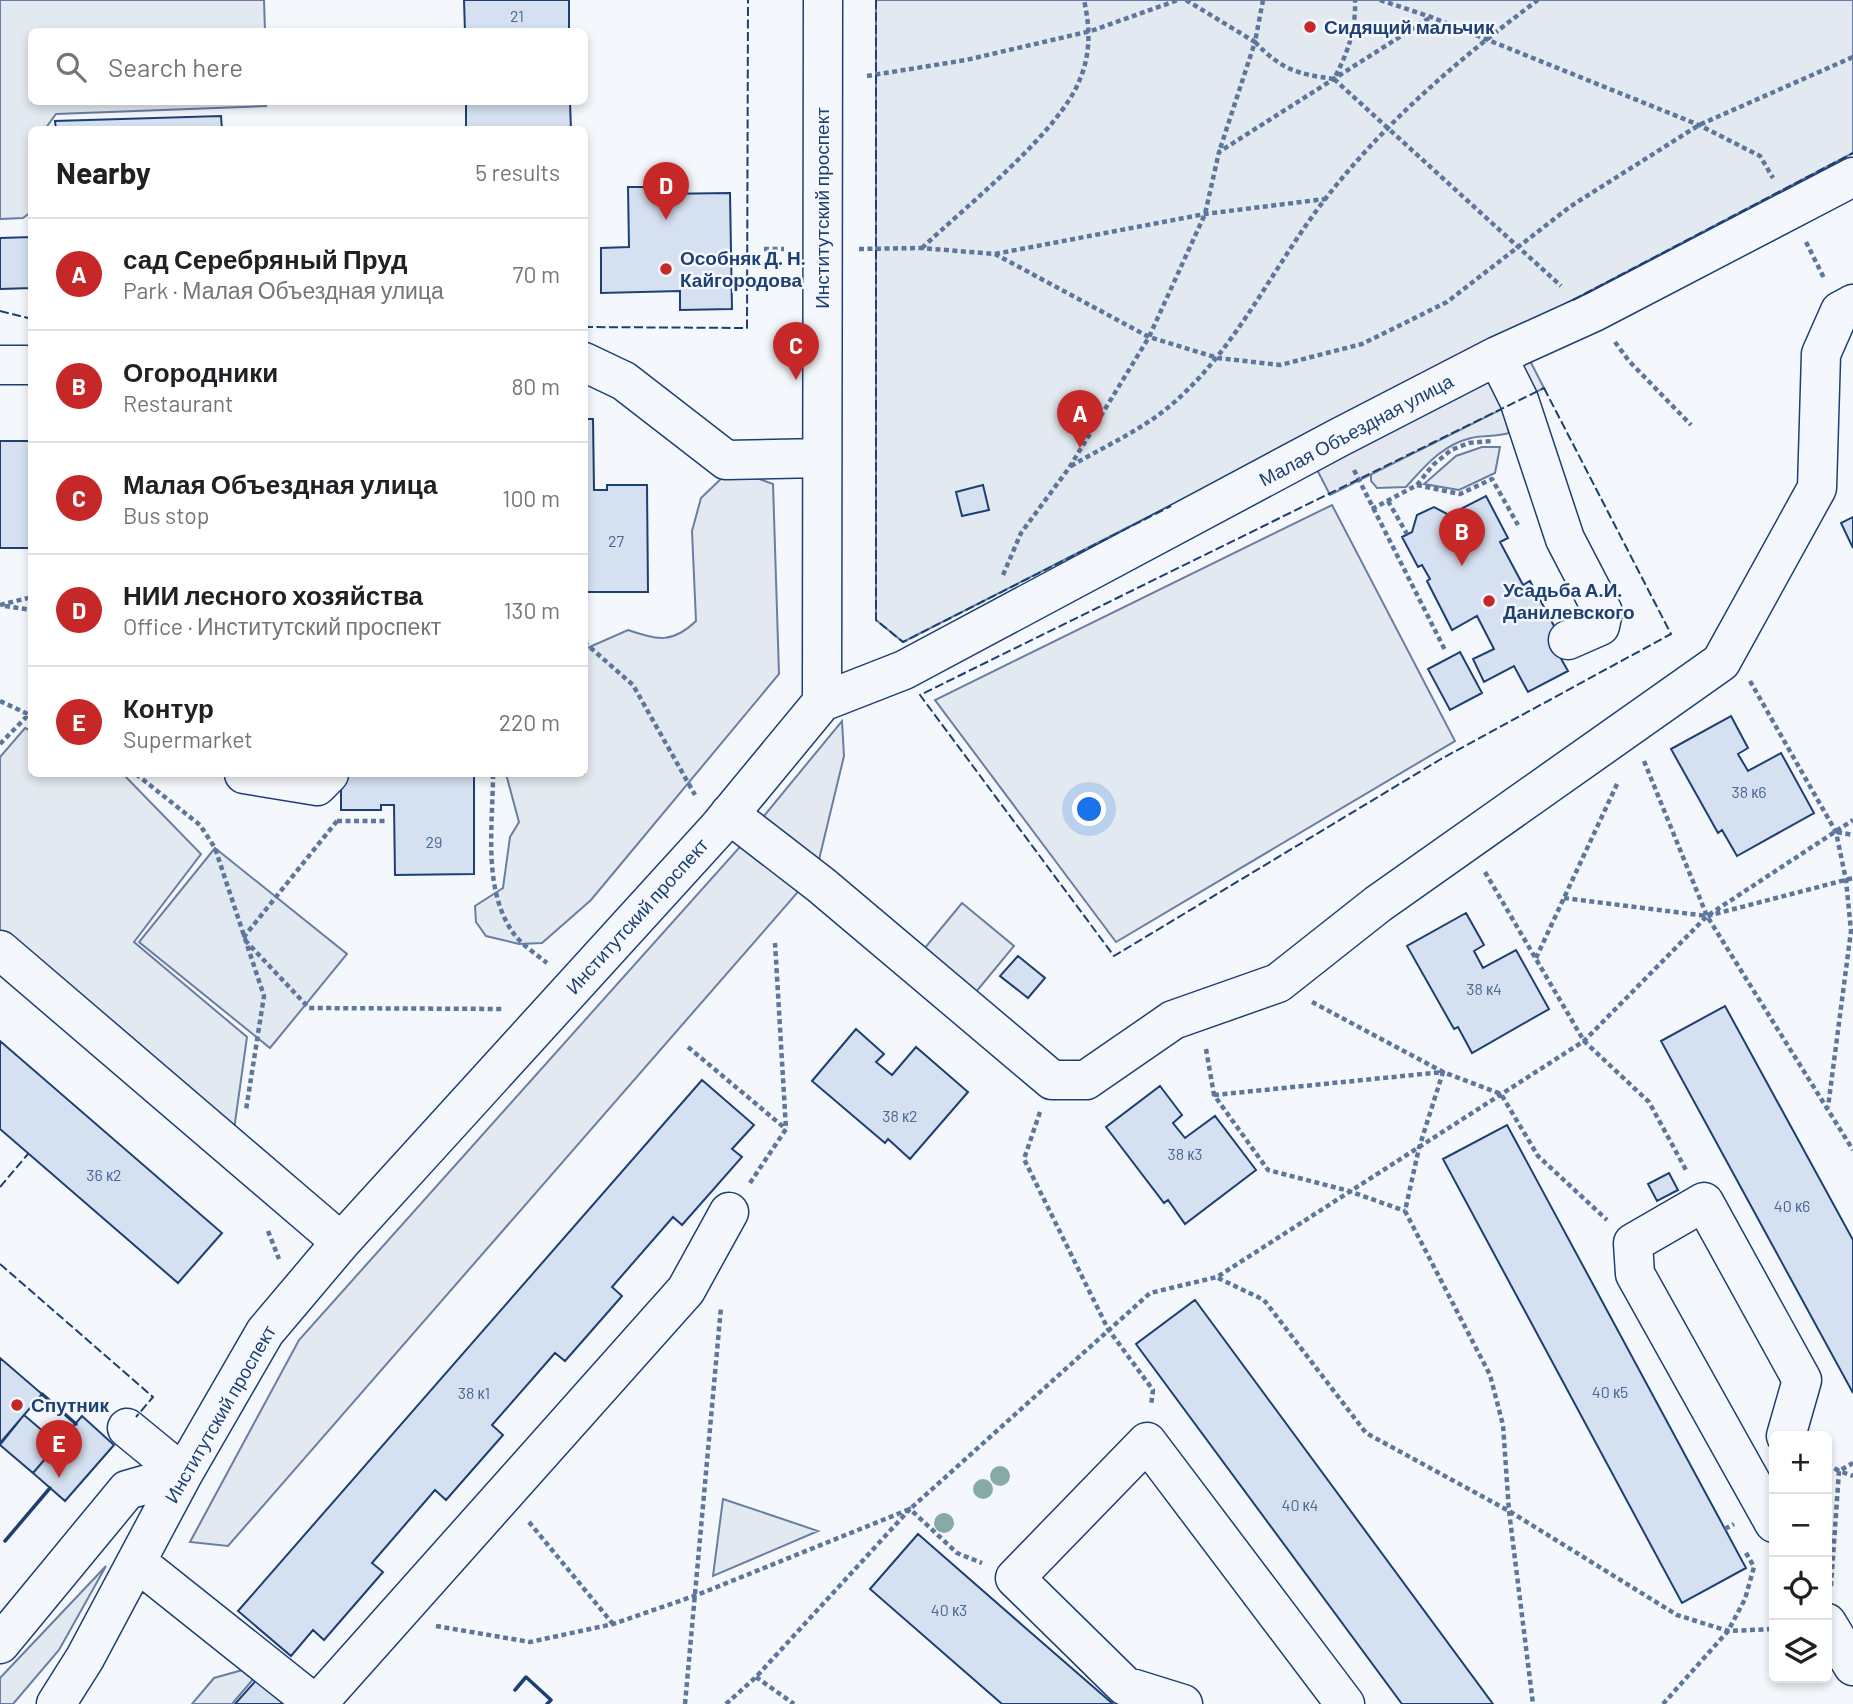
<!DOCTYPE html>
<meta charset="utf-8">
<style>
body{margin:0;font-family:Barlow,sans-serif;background:#f6f6f6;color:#202124}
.controls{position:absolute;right:21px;bottom:21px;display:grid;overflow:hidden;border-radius:10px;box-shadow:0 4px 10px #0003}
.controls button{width:63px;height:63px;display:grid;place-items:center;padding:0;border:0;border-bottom:2px solid #e0e0e0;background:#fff;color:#202124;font:35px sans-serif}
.you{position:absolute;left:1090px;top:810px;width:24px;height:24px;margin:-18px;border:5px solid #fff;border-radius:50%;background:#1a73e8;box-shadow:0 0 0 10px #1a73e833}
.badge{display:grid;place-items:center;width:46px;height:46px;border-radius:50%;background:#c62828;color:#fff;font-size:23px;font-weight:700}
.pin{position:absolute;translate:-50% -58px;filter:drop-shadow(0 2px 4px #0008)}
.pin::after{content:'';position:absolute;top:37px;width:24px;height:21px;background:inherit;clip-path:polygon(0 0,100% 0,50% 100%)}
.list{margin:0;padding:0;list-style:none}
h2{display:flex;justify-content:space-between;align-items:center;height:91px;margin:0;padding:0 28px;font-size:30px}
h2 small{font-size:23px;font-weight:400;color:#757577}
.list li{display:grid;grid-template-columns:46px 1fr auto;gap:21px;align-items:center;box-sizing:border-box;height:112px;padding:0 28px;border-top:2px solid #e0e0e0}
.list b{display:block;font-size:26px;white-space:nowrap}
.list p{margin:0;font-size:23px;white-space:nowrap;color:#757577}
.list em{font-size:23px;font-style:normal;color:#757577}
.icon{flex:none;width:38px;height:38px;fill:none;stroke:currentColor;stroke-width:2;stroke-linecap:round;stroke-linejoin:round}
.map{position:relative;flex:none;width:1853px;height:1704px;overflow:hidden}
.search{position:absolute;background:#fff;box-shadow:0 4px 10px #0003;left:28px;top:28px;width:560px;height:77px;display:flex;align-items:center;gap:18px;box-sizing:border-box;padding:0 24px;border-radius:10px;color:#757577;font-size:26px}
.panel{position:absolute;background:#fff;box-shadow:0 4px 10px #0003;left:28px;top:126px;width:560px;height:651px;border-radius:10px}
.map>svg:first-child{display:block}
.green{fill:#e3e9f0;stroke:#687fa3;stroke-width:2}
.parking{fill:#e3e8f0;stroke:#687fa3;stroke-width:2}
.building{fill:#d5e0f0;stroke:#1d3f73;stroke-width:2}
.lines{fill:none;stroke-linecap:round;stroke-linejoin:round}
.minor-casing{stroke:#1d3f73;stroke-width:41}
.path{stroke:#5e769c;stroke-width:4.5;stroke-dasharray:5 3.5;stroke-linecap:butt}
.minor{stroke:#f4f7fb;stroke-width:38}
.fence{stroke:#1d3f73;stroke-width:2;stroke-dasharray:9 3.5;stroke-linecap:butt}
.wall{stroke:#1d3f73;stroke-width:3.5}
.tree{fill:#86aba6}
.poi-dot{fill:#c62828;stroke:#f4f7fb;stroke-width:2.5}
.labels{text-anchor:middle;stroke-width:5;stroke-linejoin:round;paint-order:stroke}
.number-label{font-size:16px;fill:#4b6792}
.poi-label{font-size:19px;font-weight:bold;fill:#1d3f73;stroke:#f4f7fb;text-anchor:start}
.street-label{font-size:19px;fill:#1d3f73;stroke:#f4f7fb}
</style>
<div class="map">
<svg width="1853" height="1704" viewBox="0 0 1853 1704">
<rect width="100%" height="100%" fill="#f4f7fb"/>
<path class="green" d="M0,0h264l1,31 -233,1v70h234v4l-210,8 -11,15 -13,1 -1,82 -8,6 -23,1z
M876,0h977v153l-278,146 -672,343 -27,-22z
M1503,408l6,25c-13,4 -25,2 -38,5 -29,7 -46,28 -65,49l-29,1 -6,-7v-7z
M1482,447h18l-5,26 -36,17 -35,-6 32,-28z
M725,475h23l25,9 6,190 -188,226 -49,43 -23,1 -33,-8 -10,-14 -1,-16 28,-18 7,-51 9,-15 -13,-48h78l1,-125 43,-19c30,10 44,14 68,-9l-4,-90 9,-33z
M1332,505l123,236 -339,201 -181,-242z
M842,721l2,35 -27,112 -58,-46z
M25,728l6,3 1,43h91l78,80 -67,88 113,95 -14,100 -233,-199v-181z
M746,840l58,45 -576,661 -38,-4 109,-202z
M215,848l132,106 -77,94 -131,-106z
M962,903l52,43 -43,52 -52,-43z
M723,1499l95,32 -105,45z
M106,1566l-47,84 -46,54h-13v-26z
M246,1669l15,1 -29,34h-40l22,-26z"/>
<path class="parking" d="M1526,353l18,35 -214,107 -18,-35z"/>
<path class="building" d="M464,0h105v32h-104z
M466,102h104l1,28h-105z
M221,116l1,14h-166l-1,-9z
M628,187h29v7l73,-1 2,116 -52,1v-19l-79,2v-45l28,-1z
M32,237v51l-32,1v-51z
M584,419h9l1,71h13v-5h40l1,107h-64z
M0,441h32v107h-32z
M983,485l6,25 -27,6 -6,-24z
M1486,496l22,42 -8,4 23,43 7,-4 32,60 -8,5 14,25 -40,21 -14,-26 -30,16 -11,-23 21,-10 -17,-33 -25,14 -25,-49 3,-2 -8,-14 -4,2 -16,-30 10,-5 5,-17 17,-8 15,8z
M1853,517v31l-12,-25z
M1460,652l22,41 -32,17 -22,-41z
M1731,716l17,32 -10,6 10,17 33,-18 33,60 -77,43 -15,-26 -4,3 -47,-84z
M341,774h133v100l-79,1 -1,-70h-13v5h-40z
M1466,913l18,32 -10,6 9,17 33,-18 33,59 -77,44 -14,-26 -4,2 -47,-83z
M1018,956l27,22 -17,20 -28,-22z
M1725,1006l128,234v153l-192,-352z
M856,1029l28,25 -8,8 16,13 24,-28 52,45 -58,67 -22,-20 -3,4 -73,-62z
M0,1041l222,192 -44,50 -178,-154z
M702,1080l52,45 -22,24 10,8 -60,68 -9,-8 -61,70 10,9 -57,65 -10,-8 -63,72 11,10 -57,65 -11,-10 -63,73 11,9 -59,68 -11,-10 -22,26 -53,-45z
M1160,1086l22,29 -9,8 12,15 30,-22 41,54 -71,54 -17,-24 -4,3 -58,-76z
M1507,1125l239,443 -64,35 -239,-444z
M1669,1173l9,17 -21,11 -9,-17z
M1195,1300l298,404h-91l-266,-360z
M0,1358l42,36 -42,49z
M24,1415l34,29 -25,29 -33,-28z
M82,1416l32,29 -49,56 -32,-28z
M918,1534l111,97 84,73h-111l-132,-115z
M261,1675l32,29h-58z"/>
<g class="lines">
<defs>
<path id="minor" d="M1497,356l22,44 46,139 38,73 -3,14 -32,14
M584,362l40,19 102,79 95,-2
M0,365h32
M822,702l82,-32 434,-232 159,-82 97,-44 259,-135
M244,774l73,12 12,-12
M729,814l92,71 231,195h34l87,-60 105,-37 100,-79 343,-242 96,-174 4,-134 19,-43 13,-7
M0,950l341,292
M127,1428l56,46
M1774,1523l-139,-249 -2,-31 71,-41 98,178 -16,56
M138,1563l177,141
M1827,1623l26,43
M0,1644l127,-154 56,-16
M56,1704l29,-46 98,-184 82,-142 76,-90 377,-414 104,-126 1,-702
M317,1704l369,-414 43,-78
M1183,1704l-58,-18 -110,-108 132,-136 198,262"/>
</defs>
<use href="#minor" class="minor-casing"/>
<path class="path" d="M1186,0l69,42 -36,110
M1263,0l-8,42c27,28 42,32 79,37 14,-27 22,-49 21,-79
M1380,0l51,17 268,108 61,31 13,22
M867,76l99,-16 125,-29 87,-31
M1334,79l227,207
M1806,242l18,36
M922,248c43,-41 138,-116 158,-169 11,-26 10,-52 4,-79
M764,249h20
M859,249l62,-1 74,6 154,83 69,21 62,7 82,-21 85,-42 124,-96 128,-81 154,-68
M995,254l210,-40 120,-15
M1615,342l14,19 62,64
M1071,466c32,-19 71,-36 100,-61 66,-56 102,-139 155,-207 60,-77 134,-140 212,-198
M1354,470l91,180
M1417,485l43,9 32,-15 26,46
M1388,501l19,33
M1372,509l45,-24 16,-20 18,-15 18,-7 23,-2
M1003,575l18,-42 48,-65 80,-131 56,-123 14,-62 212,-135
M0,605l32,-8
M5,606l27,4
M584,642l49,43 62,110
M1750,681l86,151 10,48 5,51 -23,176
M0,701l32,15
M0,744l32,-33
M1644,761l63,155 146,234
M136,774l64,51 15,23 49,148 -18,114
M493,774c0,51 -11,116 21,160 8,11 22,20 33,29
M337,821l-94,117 66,70 195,1
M337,821h49
M1837,832l16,3
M1485,872l99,169 65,61 37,68
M1564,898l143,18 146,-38
M1536,958l82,-176
M1312,1002l131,70 58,22 37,62 69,64
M688,1047l98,82
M1206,1049l8,46 54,75 81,21 56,20
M1214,1095l229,-23 -24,76 -14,63 85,164 13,50 6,86 24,193
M1040,1112l-16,47 84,170 45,61 -2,16
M750,1183l36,-54 -11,-186
M268,1231l11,28
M1218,1278l46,22 102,133 143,78 168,104 51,16 46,-2
M1827,1464l12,7 14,-8
M529,1522l84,102
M1725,1529l9,-5
M1831,1586l8,-115 14,5
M436,1626l94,16 83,-18 84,-29 213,-86 240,-216 67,-16 367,-236 123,-125 146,-96
M756,1677l38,27
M685,1704l36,-397
M726,1704l30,-27 154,-168 47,44 25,10
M1663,1704l65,-73 17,-32 9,-32 -9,-16"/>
<use href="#minor" class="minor"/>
<path class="fence" d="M876,0v620l27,22 268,-136
M1573,300l280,-147
M0,311l32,8
M584,327l163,1 1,-328
M1544,388l127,246 -230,125 -327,197 -194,-261z
M0,1187l28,-33
M0,1264l153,133 -17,20"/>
<path class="wall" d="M42,1394l34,30
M5,1541l45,-53
M515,1690l11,-13 25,23 -4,4"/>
</g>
<g class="tree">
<circle cx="1000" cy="1476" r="10"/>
<circle cx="983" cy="1489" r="10"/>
<circle cx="944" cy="1523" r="10"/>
</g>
<g class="poi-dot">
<circle cx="1310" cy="27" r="7"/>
<circle cx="666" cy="269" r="7"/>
<circle cx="1489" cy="601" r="7"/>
<circle cx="17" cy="1405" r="7"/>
</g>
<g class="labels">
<g class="number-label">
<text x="517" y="22">21</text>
<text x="616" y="547">27</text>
<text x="1749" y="798">38 к6</text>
<text x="434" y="848">29</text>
<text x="1484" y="995">38 к4</text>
<text x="900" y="1122">38 к2</text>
<text x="1185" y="1160">38 к3</text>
<text x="104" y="1181">36 к2</text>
<text x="1792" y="1212">40 к6</text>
<text x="1610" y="1398">40 к5</text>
<text x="474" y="1399">38 к1</text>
<text x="1300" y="1511">40 к4</text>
<text x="949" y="1616">40 к3</text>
</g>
<g class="poi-label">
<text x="1324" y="34">Сидящий мальчик</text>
<text x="680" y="265">Особняк Д. Н.<tspan x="680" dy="22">Кайгородова</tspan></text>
<text x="1503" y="597">Усадьба А.И.<tspan x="1503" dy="22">Данилевского</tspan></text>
<text x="31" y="1412">Спутник</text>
</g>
<g class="street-label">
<text transform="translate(822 208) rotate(-90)" y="7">Институтский проспект</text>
<text transform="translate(1356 430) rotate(-28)" y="7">Малая Объездная улица</text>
<text transform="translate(637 916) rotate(-48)" y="7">Институтский проспект</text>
<text transform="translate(220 1414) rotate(-60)" y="7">Институтский проспект</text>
</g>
</g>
</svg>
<div class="controls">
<button>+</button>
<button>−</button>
<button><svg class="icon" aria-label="locate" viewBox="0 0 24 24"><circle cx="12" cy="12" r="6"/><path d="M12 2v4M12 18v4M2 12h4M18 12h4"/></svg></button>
<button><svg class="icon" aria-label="layers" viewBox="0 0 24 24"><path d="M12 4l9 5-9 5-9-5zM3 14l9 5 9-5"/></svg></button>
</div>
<div class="you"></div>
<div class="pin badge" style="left:1080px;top:448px">A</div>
<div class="pin badge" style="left:1462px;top:566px">B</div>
<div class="pin badge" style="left:796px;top:380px">C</div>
<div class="pin badge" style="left:666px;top:220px">D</div>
<div class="pin badge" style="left:59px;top:1478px">E</div>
<div class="search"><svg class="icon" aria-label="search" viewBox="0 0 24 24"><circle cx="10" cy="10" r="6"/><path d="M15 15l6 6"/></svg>Search here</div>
<section class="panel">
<h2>Nearby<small>5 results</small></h2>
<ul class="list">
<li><span class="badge">A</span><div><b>сад Серебряный Пруд</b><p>Park · Малая Объездная улица</p></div><em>70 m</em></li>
<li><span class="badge">B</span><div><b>Огородники</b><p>Restaurant</p></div><em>80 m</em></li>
<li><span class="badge">C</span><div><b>Малая Объездная улица</b><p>Bus stop</p></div><em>100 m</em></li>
<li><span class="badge">D</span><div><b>НИИ лесного хозяйства</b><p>Office · Институтский проспект</p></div><em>130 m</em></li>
<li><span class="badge">E</span><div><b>Контур</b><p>Supermarket</p></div><em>220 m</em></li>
</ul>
</section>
</div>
